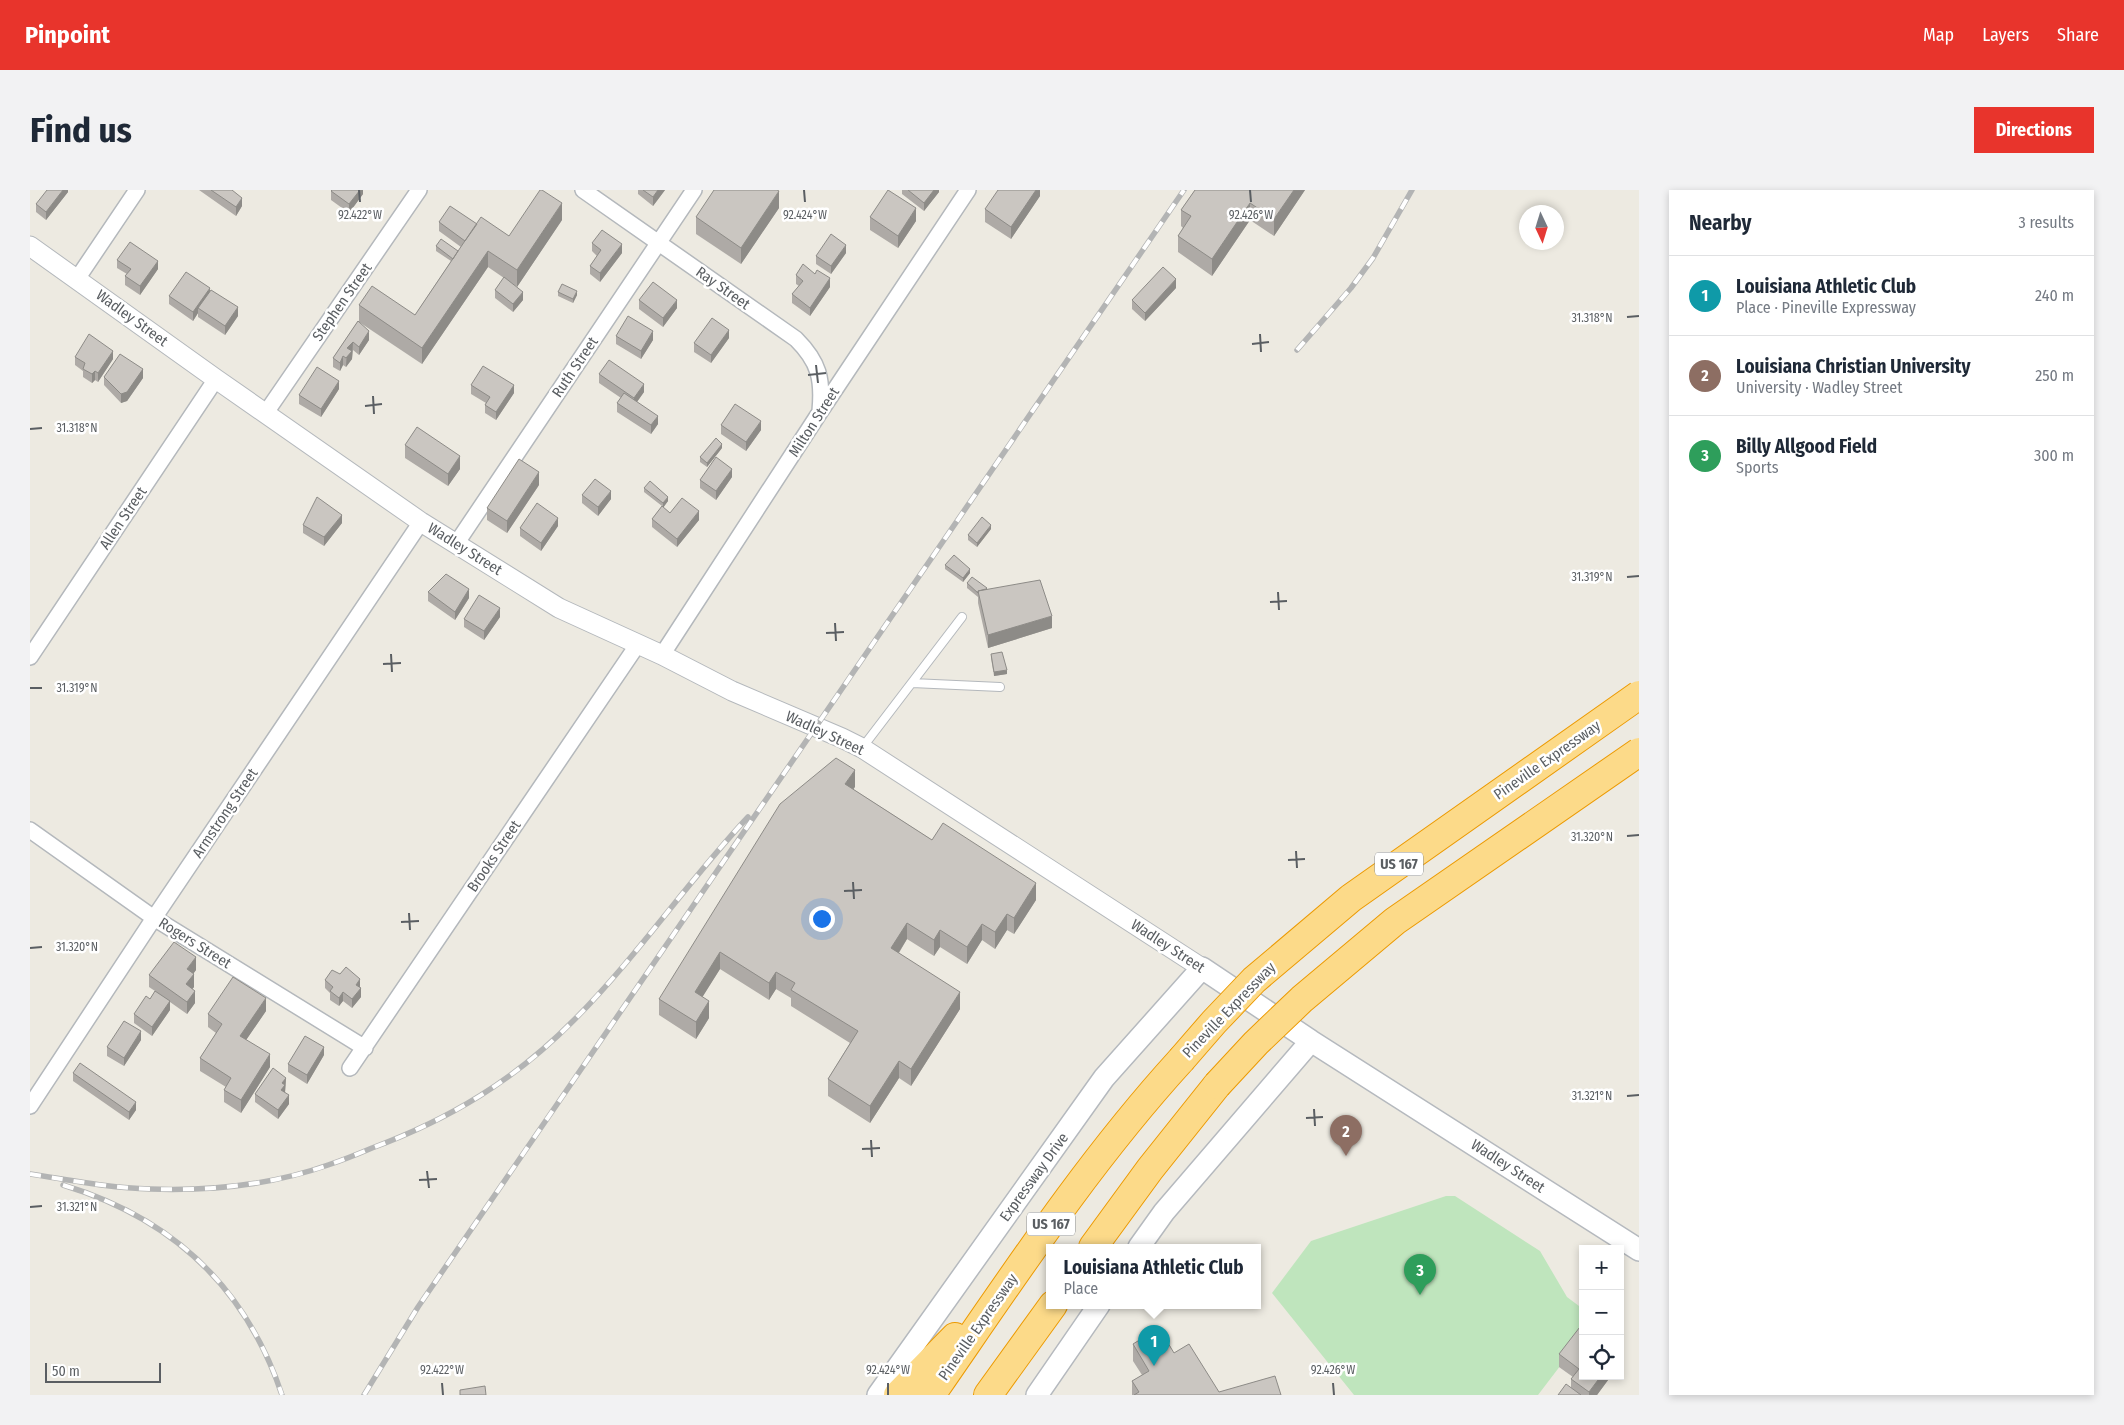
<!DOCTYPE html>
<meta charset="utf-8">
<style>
body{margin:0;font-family:"Fira Sans Condensed",sans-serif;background:#f2f2f3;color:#1f2937}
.controls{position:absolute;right:15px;bottom:15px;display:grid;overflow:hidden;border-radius:0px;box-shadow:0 2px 8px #0003}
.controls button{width:45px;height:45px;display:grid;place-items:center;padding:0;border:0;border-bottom:1px solid #e0e1e3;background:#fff;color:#1f2937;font:25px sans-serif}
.compass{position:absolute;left:1489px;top:15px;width:45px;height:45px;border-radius:50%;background:#fff;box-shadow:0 2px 8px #0003;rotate:176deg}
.scale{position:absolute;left:15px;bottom:12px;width:116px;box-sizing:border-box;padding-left:5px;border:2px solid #5a5e62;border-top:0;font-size:14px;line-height:18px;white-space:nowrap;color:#5a5e62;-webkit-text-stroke:4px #fff;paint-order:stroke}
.you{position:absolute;left:791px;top:728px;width:18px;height:18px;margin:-12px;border:4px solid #fff;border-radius:50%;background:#1a73e8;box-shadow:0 0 0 8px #1a73e833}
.badge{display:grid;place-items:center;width:32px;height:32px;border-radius:50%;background:#e8342c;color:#fff;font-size:16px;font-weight:700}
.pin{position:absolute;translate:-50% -41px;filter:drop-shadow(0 1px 2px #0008)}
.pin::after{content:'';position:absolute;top:26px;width:18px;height:15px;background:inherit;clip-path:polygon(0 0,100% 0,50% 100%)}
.popup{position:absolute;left:1016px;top:1054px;width:215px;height:65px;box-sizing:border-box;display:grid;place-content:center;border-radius:0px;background:#fff;filter:drop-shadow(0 1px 4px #0005);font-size:16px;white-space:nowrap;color:#747a83}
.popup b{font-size:19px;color:#1f2937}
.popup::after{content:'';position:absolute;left:50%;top:100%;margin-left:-10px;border:10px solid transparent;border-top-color:#fff}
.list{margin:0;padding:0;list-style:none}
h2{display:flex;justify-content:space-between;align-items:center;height:65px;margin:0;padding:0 20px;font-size:21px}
h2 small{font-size:16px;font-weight:400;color:#747a83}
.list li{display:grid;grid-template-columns:32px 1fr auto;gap:15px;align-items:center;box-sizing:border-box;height:80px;padding:0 20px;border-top:1px solid #e0e1e3}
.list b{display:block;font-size:19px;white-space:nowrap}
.list p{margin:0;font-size:16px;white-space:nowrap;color:#747a83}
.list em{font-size:16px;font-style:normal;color:#747a83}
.icon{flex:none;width:28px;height:28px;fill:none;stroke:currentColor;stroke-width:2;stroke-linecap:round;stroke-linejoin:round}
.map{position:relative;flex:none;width:1609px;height:1205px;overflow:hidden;border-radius:0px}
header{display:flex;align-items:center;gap:30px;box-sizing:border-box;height:70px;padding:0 25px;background:#e8342c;color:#fff}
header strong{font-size:24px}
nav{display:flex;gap:28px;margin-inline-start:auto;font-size:18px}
.intro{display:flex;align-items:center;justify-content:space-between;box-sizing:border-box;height:120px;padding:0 30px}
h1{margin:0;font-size:35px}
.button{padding:12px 22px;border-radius:0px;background:#e8342c;color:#fff;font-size:18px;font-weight:700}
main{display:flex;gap:30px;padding:0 30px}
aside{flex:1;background:#fff;border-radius:0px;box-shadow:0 2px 8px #0003}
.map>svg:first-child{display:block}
.pitch{fill:#bfe5bd}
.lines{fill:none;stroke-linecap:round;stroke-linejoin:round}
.service-casing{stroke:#b4b8bc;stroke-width:10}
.minor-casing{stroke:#b4b8bc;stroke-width:18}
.tertiary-casing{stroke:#b4b8bc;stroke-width:21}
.secondary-casing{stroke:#b5b9be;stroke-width:24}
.motorway-casing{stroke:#ec9a02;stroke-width:30}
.service{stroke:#fff;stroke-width:8}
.minor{stroke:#fff;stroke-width:15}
.tertiary{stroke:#fff;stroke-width:19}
.secondary{stroke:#fff;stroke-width:21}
.motorway{stroke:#fcda89;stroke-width:28}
.rail-casing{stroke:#b3b4b4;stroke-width:5.5}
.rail{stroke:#fff;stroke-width:4;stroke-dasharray:11;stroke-linecap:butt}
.motorway-bridge-casing{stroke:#ec9a02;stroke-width:30;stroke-linecap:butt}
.motorway-bridge{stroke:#fcda89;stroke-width:28}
.wall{fill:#aeaaa6}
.shaded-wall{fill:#8d8b87}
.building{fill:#cac6c1;stroke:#8d8b87}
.ticks{fill:none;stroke:#5a5e62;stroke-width:2}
.labels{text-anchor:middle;stroke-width:5;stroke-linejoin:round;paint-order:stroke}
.shield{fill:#fff;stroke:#8c8e91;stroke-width:1}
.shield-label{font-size:14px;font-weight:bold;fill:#5a5e62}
.street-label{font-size:15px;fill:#5a5e62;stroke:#fff}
.ticks-label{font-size:12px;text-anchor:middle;fill:#5a5e62;stroke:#fff;stroke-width:5;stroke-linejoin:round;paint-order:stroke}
</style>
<header>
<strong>Pinpoint</strong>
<nav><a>Map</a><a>Layers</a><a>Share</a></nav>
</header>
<div class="intro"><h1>Find us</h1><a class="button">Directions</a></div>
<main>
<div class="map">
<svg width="1609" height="1205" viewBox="0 0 1609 1205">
<rect width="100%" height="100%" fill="#edeae1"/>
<path class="pitch" d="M1416,1006h9l85,55 27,46 16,12v27l-45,59h-184l-82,-102 39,-52z"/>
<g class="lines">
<defs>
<path id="service" d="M882,493l88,4
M832,558l100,-131"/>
<path id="minor" d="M553,0l213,149c23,23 27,40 24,72
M47,89l60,-89
M235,224l154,-224
M426,354l238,-354
M632,465l158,-243 148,-222
M0,467l186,-278
M0,640l124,88 211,130
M320,878l288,-424
M0,916l124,-188 267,-396"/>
<path id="tertiary" d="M0,56l186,133 205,143 138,86 103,47 70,36 110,47 20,10 340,220"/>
<path id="secondary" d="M1109,1057l25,-35 147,-171
M848,1205l226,-317 98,-110 109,73 328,209
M1007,1205l62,-90"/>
<path id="motorway" d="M1063,1057l57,-78 67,-84
M868,1205l57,-58
M901,1205c79,-114 156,-232 250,-335
M958,1205l65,-90"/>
</defs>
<use href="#service" class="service-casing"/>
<use href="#minor" class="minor-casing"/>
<use href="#tertiary" class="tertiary-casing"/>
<use href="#secondary" class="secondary-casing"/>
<use href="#motorway" class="motorway-casing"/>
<use href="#service" class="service"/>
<use href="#minor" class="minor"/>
<use href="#tertiary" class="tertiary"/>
<use href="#secondary" class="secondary"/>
<use href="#motorway" class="motorway"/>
<defs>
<path id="rail" d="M1267,160l54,-62 22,-30 39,-68
M0,984c40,6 79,14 120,15 59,2 122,-4 178,-24 15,-5 30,-11 44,-17 78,-29 143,-68 202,-128 63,-63 113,-138 174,-203
M33,995c109,33 183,102 219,210
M334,1205l54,-88 766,-1117"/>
</defs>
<use href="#rail" class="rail-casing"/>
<use href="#rail" class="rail"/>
<defs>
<path id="motorway-bridge" d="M1151,870l33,-38 40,-42 97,-82 288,-203
M1187,895l39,-42 46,-44 93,-78 244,-169"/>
</defs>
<use href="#motorway-bridge" class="motorway-bridge-casing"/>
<use href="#motorway-bridge" class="motorway-bridge"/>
</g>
<path class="wall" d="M38,0v2l-22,28 -10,-8v-8z
M169,0h33l10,16 -6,10z
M333,0v4l-14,19 -18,-13v-9z
M608,0h27l-12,16 -15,-12z
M872,0h37v2l-15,19 -22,-17z
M1010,0v6l-29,43 -26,-17v-13z
M1165,0h110l-31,46 -24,-16 -38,56 -34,-24v-16l5,-8 -2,-2v-16z
M749,18l-38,56 -45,-30v-17z
M840,27l46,4 -18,27 -28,-18z
M532,30l-45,67 -6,-4 12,17 -10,12 -18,-14v-8l9,-12 -16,-11 -66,97 -63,-42v-17l56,10 36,-54 -15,-10v-5l22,5 3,-4 -22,-16v-9l38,2 32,12z
M562,53l30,10 -22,29 -10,-8v-8l7,-10 -5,-5z
M816,63l-15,21 -15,-10v-8z
M87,70l41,9 -18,26 -15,-10v-9l2,-2 -10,-6z
M766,85l34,12 -20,29 -18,-13v-9l7,-8 -3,-2z
M1146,98l-31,33 -13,-12v-9z
M180,101l28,25 -13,19 -27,-18v-4l-5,8 -24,-17v-8z
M528,102l19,3 -4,8 -15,-7z
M609,110l38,8 -14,19 -24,-18z
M328,131l11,19 -10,15 -6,-5 -1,9 -6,8 -3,-2 -3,6 -7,-4v-9z
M586,146l37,4 -12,19 -25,-15z
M699,148l-18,25 -17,-11v-9z
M45,167l38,2 -15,23 -3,-2 -3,3 -9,-6v-6l-8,-6z
M569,184l45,18 -7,10 21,22 -7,10 -34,-22v-9l4,-5 -22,-15z
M74,187l39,1 -16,23 -6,2 -17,-18z
M441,195l43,8 -18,27 -11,-7v-8l1,-2 -15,-9z
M309,199l-18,28 -22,-13v-9z
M691,235l40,5 -15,21 -25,-17z
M375,255l55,24 -12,17 -43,-28z
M692,258l-15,19 -7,-5v-5z
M702,287l-16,23 -16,-12v-8z
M509,295l-32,48 -20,-13v-12z
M614,298l24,13 -5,6 7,6 29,7 -22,27 -25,-20v-8l10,-13 -18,-14z
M552,305l29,4 -13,17 -16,-13z
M312,333l-18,23 -21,-13v-8z
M528,336l-17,25 -21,-15v-8z
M961,339l-14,18 -9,-7v-5z
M915,375l25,8 -7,9 -18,-13z
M937,393l20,6 65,39 -64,20 -10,-45v-6l-11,-9z
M398,402l41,6 -14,22 -27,-19z
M470,427l-16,23 -20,-13v-8z
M961,464l16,20 -13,2 -3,-18z
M825,597l-2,2 79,51 104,60 -22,34 -7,-4 -12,19 -13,-9 -15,24 -27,-17 -6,9 -27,-17 -8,14 61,56 -49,77 -12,-8 -29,45 -42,-27v-17l22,-36 -59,-37v-8l-15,-9 -7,11 -49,-31 -18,28 7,21 -13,21 -37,-24v-16z
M166,780l-3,4 1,13 -2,2 3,14 -8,11 -17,-12v8l-18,26 -18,-13v-9l16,-15 5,-8 -6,-4v-12z
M295,790l35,8 1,9 -9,11 -9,-7 -4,5 -9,-6v-7l-5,-5z
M236,821l-20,29 24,27 -29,46 -17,-11v-12l2,-3 -26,-16v-13l16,-25 -8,-6v-13z
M111,850l-17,26 -17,-10v-9z
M294,865l-17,29 -19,-12v-8z
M43,883l63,37 -7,10 -56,-39z
M256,888l-1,14 4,12 -11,15 -23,-17v-8z
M1103,1154l41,9 45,39 62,3h-149v-14l10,-6 -9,-14z
M1529,1164l52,22 -14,19h-39l13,-8v-8l2,-2 -14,-10z"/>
<path class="shaded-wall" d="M33,0h5v2l-22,28v-8z
M330,0h3v4l-14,19v-9z
M628,0h7l-12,16v-9z
M904,0h5v2l-15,19v-8z
M1006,0h4v6l-29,43v-12z
M1264,0h11l-31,46v-17z
M749,1v17l-38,56v-16z
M212,8v8l-6,10v-9z
M532,13v17l-45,67v-17z
M1220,13v17l-38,56v-17z
M886,18v13l-18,27v-12z
M592,54v9l-22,29v-9z
M816,55v8l-15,21v-8z
M458,61v16l-66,97v-16z
M128,71v8l-18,26v-9z
M800,88v9l-20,29v-8z
M1146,89v9l-31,33v-8z
M180,98v9l-12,11v5l-5,8v-9z
M547,101v4l-4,8v-4z
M493,102v8l-10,12v-8z
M647,110v8l-14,19v-9z
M208,117v9l-13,19v-9z
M699,140v8l-18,25v-8z
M339,141v9l-10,15v-8z
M623,141v9l-12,19v-8z
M323,152l-1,17 -6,8 1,-19z
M83,161v8l-15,23v-9z
M313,166v9l-3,6v-8z
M113,179v9l-16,23 -6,2v-9z
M65,181v9l-3,3v-9z
M309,191v8l-18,28v-8z
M614,194v8l-10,14v-8z
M484,195v8l-18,27v-8z
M628,226v8l-7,10v-9z
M731,231v9l-15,21v-9z
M692,254v4l-15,19v-4z
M430,266v13l-12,17v-12z
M702,279v8l-16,23v-9z
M509,282v13l-32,48v-12z
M581,301v8l-13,17v-9z
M638,307v4l-5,7v-5z
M669,321v9l-22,27v-8z
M312,325v8l-18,23v-9z
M528,328v8l-17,25v-8z
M961,335v4l-14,18v-4z
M940,379v4l-7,9v-4z
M439,399v9l-14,22v-8z
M470,418v9l-16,23v-9z
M1022,426v12l-64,20v-13z
M977,480v4l-13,2v-4z
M825,580v17l-10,14v-17z
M1006,693v17l-22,34v-16z
M977,724v16l-12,19v-17z
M877,733v16l-16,26v-17z
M952,734v16l-15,24v-17z
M910,740v17l-6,9v-16z
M690,762v17l-25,40v-17z
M166,767v13l-9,12v-13z
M746,782v17l-7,11v-17z
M164,784v13l-8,10v-13z
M330,789v9l-4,-3z
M331,798v9l-9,11v-9z
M165,801v12l-8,11v-12z
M313,802v9l-4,5v-8z
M930,802v17l-49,77v-17z
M236,808v13l-26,38v-13z
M140,811v9l-18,26v-9z
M679,811v17l-13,21v-17z
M111,841v9l-17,26v-8z
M294,857v8l-17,29v-9z
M240,864v13l-29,46v-13z
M869,871v17l-29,45v-17z
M256,888l-1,15 -4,5 1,-15z
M259,905v9l-11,15v-9z
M106,912v8l-7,10v-8z
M1591,1160v13l-1,1v-12z
M1571,1186h10l-14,19h-8v-3z"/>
<path class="building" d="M17,0h16l-17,22 -10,-8z
M181,0h21l10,8 -6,9z
M302,0h28l-11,14 -18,-13z
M510,0h2l20,13 -45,67 -29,-19 -66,97 -63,-43 13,-19 43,29 66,-98 28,19z
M613,0h15l-5,7z
M684,0h63l2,1 -38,57 -45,-31z
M858,0l28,18 -18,28 -28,-19z
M878,0h26l-10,13z
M968,0h38l-25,37 -26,-18z
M1165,0h99l-20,29 -24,-16 -38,56 -34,-23 13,-20 -10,-6z
M420,16l27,18 -12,17 -26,-19z
M572,40l20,14 -22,29 -10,-7 11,-16 -9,-7z
M801,44l15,11 -15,21 -15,-10z
M411,49l17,12 -5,8 -17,-13z
M100,52l28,19 -18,25 -15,-10 6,-7 -14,-9z
M773,74l12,10 2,-4 13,8 -20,30 -18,-14 11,-13 -7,-6z
M1133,77l13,12 -31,34 -13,-13z
M156,82l24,16 -17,24 -24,-16z
M474,87l19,15 -10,12 -18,-14z
M623,92l24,18 -14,18 -24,-18z
M532,94l15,7 -4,8 -15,-7z
M181,100l27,17 -13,19 -27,-18z
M598,126l25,15 -12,20 -25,-15z
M682,128l17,12 -18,25 -17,-12z
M328,131l11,10 -10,16 -6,-5 -6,6 5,3 -6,7 -3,-2 -3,7 -7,-5z
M59,144l24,17 -15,22 -3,-2 -3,3 -9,-5 2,-6 -10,-6z
M90,164l23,15 -16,23 -6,2 -17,-17z
M579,170l35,24 -10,14 -35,-24z
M453,176l31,19 -18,27 -11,-7 5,-8 -19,-12z
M287,177l22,14 -18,28 -22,-14z
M594,203l34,23 -7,9 -34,-22z
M705,214l26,17 -15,21 -25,-17z
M387,237l43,29 -12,18 -43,-29z
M686,248l6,6 -15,19 -7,-6z
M686,267l16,12 -16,22 -16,-11z
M489,269l20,13 -32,49 -20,-13z
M565,289l16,12 -13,16 -16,-12z
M620,291l18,16 -5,6 -19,-15z
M287,307l25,18 -18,22 -21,-12z
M652,308l17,13 -22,28 -25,-20 10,-13 8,7z
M507,313l21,15 -17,25 -21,-15z
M952,327l9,8 -14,18 -9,-8z
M924,365l16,14 -7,9 -18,-13z
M416,384l23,15 -14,23 -27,-20z
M942,387l15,11 -1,1 -8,2v2l-11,-10z
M1010,390l12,36 -64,19 -10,-44z
M449,405l21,13 -16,23 -20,-12z
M972,462l5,18 -13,2 -3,-18z
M806,568l19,12 -10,14 87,56 11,-17 93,60 -22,35 -7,-4 -12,18 -13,-8 -15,23 -27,-17 -6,10 -27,-17 -16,25 69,44 -49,77 -12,-8 -29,45 -42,-27 30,-48 -67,-41 4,-7 -19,-11 -7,11 -49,-31 -25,40 14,9 -13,21 -37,-23 121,-195z
M144,752l22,15 -9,12 7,5 -8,10 9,7 -8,11 -38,-27z
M316,777l14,12 -4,6 5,3 -9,11 -9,-7 -4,6 -9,-7 3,-4 -8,-7 7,-10 8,4z
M203,787l33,21 -26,38 30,18 -29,46 -17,-10 7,-12 -31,-20 22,-34 -14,-10z
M125,801l15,10 -18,26 -18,-13 12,-18 4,3z
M94,831l17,10 -17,27 -17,-11z
M275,846l19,11 -17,28 -19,-11z
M50,873l56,39 -7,10 -56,-39z
M243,878l13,10 -4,5 3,2 -4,5 8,5 -11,15 -23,-16z
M1553,1133v53h18l-12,16 -18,-13 8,-10 -20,-15z
M1129,1138l15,25 15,-9 30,48 56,-16 6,19h-147l5,-3 -7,-11 17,-10 -16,-27z
M1536,1194l15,11h-23z
M455,1196l1,9h-26v-5z"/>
<path class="ticks" d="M329,0l1,12M774,0l1,12M1220,0l1,12M1597,127l12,-1M1230,144l1,18M1222,154l17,-2M786,175l2,18M778,185l18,-2M343,206l1,18M335,216l17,-2M0,239l12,-1M1597,387l12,-1M1248,402l1,18M1240,412l17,-1M805,433l1,18M796,443l18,-1M361,464l1,18M353,474l18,-1M0,498h12M1597,646l12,-1M1266,661l1,17M1258,670l17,-1M823,692l1,17M814,701l18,-1M379,723l1,17M371,732l18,-1M0,758l12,-1M1597,906l12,-1M1284,919l1,17M1276,928l17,-1M841,950l1,17M832,959l18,-1M397,981l2,17M389,990l18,-1M0,1017l12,-1M412,1193l1,12M858,1193v12M1303,1193l1,12"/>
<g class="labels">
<g class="shield">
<rect x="1345" y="662.5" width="48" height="23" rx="4"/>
<rect x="997" y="1022.5" width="48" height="23" rx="4"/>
</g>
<g class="shield-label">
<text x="1369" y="679">US 167</text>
<text x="1021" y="1039">US 167</text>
</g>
<g class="street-label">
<text transform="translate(693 98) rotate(35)" y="5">Ray Street</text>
<text transform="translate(312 112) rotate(-55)" y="5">Stephen Street</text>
<text transform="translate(102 128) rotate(36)" y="5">Wadley Street</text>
<text transform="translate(545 177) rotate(-56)" y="5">Ruth Street</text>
<text transform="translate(784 232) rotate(-57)" y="5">Milton Street</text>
<text transform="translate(93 328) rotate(-56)" y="5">Allen Street</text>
<text transform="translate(435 359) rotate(32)" y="5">Wadley Street</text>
<text transform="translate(795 543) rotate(25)" y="5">Wadley Street</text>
<text transform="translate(1517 570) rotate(-35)" y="5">Pineville Expressway</text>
<text transform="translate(195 623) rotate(-56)" y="5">Armstrong Street</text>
<text transform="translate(464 666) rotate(-56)" y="5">Brooks Street</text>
<text transform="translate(165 753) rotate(32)" y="5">Rogers Street</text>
<text transform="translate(1138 756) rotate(33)" y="5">Wadley Street</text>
<text transform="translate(1199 820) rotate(-46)" y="5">Pineville Expressway</text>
<text transform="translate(1478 976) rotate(33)" y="5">Wadley Street</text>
<text transform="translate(1004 987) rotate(-54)" y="5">Expressway Drive</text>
<text transform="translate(948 1137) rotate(-55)" y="5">Pineville Expressway</text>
</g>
</g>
<g class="ticks-label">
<text x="330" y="29">92.422°W</text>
<text x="775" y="29">92.424°W</text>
<text x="1221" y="29">92.426°W</text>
<text x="1562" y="132">31.318°N</text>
<text x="47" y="242">31.318°N</text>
<text x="1562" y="391">31.319°N</text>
<text x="47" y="502">31.319°N</text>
<text x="1562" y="651">31.320°N</text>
<text x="47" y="761">31.320°N</text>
<text x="1562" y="910">31.321°N</text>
<text x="47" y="1021">31.321°N</text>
<text x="412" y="1184">92.422°W</text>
<text x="858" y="1184">92.424°W</text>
<text x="1303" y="1184">92.426°W</text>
</g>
</svg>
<div class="controls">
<button>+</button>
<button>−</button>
<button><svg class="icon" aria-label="locate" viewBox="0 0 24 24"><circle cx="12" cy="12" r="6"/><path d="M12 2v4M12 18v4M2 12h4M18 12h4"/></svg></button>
</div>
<svg class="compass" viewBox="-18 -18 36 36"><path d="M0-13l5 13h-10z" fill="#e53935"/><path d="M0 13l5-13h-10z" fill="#747a83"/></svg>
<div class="scale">50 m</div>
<div class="you"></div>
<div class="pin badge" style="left:1124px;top:1176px;background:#0f9aa8">1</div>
<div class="popup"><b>Louisiana Athletic Club</b>Place</div>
<div class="pin badge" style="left:1316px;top:966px;background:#8d6e63">2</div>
<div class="pin badge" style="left:1390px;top:1105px;background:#2e9e5b">3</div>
</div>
<aside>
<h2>Nearby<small>3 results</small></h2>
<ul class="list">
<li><span class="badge" style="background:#0f9aa8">1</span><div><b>Louisiana Athletic Club</b><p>Place · Pineville Expressway</p></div><em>240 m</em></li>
<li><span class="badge" style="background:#8d6e63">2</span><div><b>Louisiana Christian University</b><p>University · Wadley Street</p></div><em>250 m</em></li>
<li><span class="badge" style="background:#2e9e5b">3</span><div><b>Billy Allgood Field</b><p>Sports</p></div><em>300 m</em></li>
</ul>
</aside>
</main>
